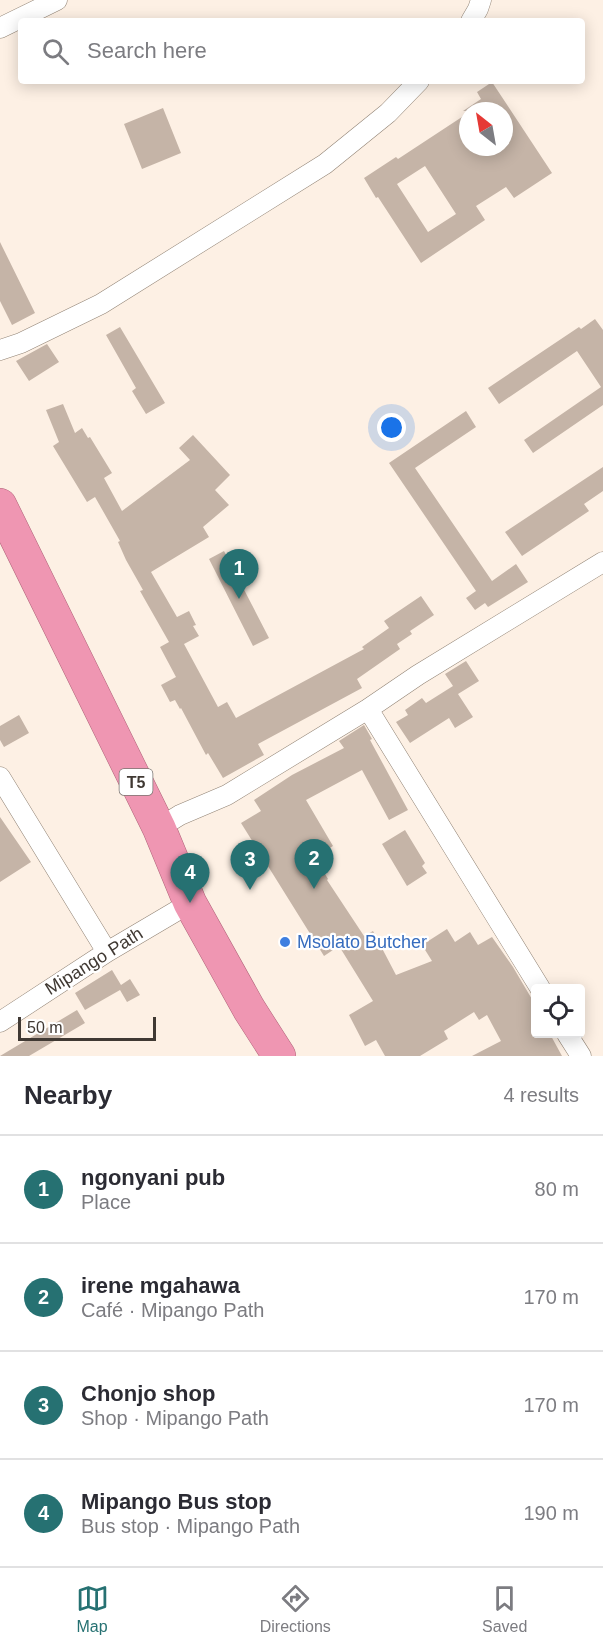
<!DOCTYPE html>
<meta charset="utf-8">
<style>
body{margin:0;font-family:Arial,sans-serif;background:#f7f7f7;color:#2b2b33}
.controls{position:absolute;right:18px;bottom:18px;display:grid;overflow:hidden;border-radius:6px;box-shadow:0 3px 15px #0003}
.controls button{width:54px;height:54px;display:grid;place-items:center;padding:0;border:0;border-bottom:2px solid #e1e1e2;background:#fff;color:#2b2b33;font:30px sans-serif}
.compass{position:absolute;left:459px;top:102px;width:54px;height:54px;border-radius:50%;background:#fff;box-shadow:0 3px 15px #0003;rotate:329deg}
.scale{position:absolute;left:18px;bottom:15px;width:138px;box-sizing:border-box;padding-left:6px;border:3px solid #403933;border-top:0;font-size:16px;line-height:21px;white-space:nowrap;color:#403933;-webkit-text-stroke:4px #fff;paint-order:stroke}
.you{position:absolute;left:392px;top:428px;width:21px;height:21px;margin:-15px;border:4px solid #fff;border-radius:50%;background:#1a73e8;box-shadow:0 0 0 9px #1a73e833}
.badge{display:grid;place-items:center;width:39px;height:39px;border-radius:50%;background:#267172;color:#fff;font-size:20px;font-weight:700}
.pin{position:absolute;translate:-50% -50px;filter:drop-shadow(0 2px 3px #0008)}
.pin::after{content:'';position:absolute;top:32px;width:21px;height:18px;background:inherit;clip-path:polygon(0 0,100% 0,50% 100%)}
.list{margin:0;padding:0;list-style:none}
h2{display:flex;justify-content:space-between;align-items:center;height:78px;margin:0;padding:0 24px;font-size:26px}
h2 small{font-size:20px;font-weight:400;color:#7c7c81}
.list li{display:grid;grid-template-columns:39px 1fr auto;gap:18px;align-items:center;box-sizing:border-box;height:108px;padding:0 24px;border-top:2px solid #e1e1e2}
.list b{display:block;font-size:22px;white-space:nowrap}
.list p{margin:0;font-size:20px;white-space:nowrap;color:#7c7c81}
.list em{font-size:20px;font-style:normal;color:#7c7c81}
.icon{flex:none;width:33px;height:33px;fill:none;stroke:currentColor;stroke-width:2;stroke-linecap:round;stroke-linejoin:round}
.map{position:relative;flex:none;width:603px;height:1056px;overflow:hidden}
.search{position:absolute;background:#fff;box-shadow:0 3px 15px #0003;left:18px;right:18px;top:18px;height:66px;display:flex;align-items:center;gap:15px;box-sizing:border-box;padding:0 21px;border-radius:6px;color:#7c7c81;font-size:22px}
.sheet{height:510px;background:#fff}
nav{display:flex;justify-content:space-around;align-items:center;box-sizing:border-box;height:84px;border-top:2px solid #e1e1e2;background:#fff;font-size:16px;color:#7c7c81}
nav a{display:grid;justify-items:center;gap:3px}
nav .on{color:#267172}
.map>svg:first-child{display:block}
.building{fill:#c5b4a7;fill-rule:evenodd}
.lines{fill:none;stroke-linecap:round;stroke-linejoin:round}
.minor-casing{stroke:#918375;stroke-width:21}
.trunk-casing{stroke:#af6479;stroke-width:34}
.minor{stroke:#fff;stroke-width:20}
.trunk{stroke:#ef96b2;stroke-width:33}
.shop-dot{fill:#3f7fe0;stroke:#fff;stroke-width:2}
.labels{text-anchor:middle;stroke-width:4.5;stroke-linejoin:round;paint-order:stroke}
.shield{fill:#fff;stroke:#797470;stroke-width:1.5}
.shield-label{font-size:16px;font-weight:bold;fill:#403933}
.shop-label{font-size:18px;fill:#366cbe;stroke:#fff;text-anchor:start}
.street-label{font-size:18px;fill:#403933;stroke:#fff}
</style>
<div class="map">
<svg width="603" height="1056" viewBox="0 0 603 1056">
<rect width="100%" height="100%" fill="#fdf0e4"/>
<path class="building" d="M492,82l60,91 -38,25 -8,-11 -30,19 9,14 -64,43 -43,-66 -2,1 -12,-20 32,-21 2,2 70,-46v34h36v-36h-41l18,-12 -4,-7zM425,166l31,48 -28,18 -31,-48z
M163,108l18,45 -39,16 -18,-45z
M0,242l35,71 -23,12 -12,-24z
M595,319l8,11v75l-70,48 -9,-13 77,-53 -24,-36 -78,53 -11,-16 91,-61 2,2z
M120,327l45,76 -19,11 -14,-23 4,-3 -30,-53z
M47,344l12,18 -30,19 -13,-20z
M63,404l12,29 7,-5 6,10 2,-1 22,36 -8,5 18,33 68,-51 -11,-12 14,-13 37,40 -15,15 14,15 -26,22 6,10 -58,35 26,45 12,-6 7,14 -3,1 6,10 -15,8 34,63 9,-5 9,16 128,-69 -2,-2 27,-19 -5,-7 37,-25 13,19 -24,16 2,3 -15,10 3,5 -43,30 5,9 -104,56 6,11 -41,23 -15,-25 -2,2 -25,-47 -1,1 -5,-9 -5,2 -9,-17 15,-8 -16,-30 9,-5 -29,-51 3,-1 -17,-30 -8,-18 2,-1 -25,-44 -8,5 -34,-56 6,-4 -13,-32z
M466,411l10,16 -61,41 77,113 24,-17 12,18 -40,25 -3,-4 -10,7 -9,-12 10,-7 -87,-128z
M603,467v24l-19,13 5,7 -67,45 -17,-24z
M224,551l45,87 -16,8 -44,-87z
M466,661l13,20 -21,13 15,23 -18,11 -6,-10 -39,25 -14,-21 12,-7 -3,-5 17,-12 4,5 27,-17 -8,-12z
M19,715l10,18 -25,14 -4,-7v-14z
M364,725l8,14 -2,1 38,70 -19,10 -27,-50 -56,30 27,46 -18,11 13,22 -1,1 37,56 9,-5 23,44 36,-14 -10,-16 25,-16 8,13 15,-10 8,13 14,-8 21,30 23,39v28h14l12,22h-90l29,-15 -14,-26 -8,5 -5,-8 -30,19 4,8 -28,17h-35l-9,-16 -11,6 -16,-31 24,-14 -34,-55 -15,10 -83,-133 20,-12 -7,-11 38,-25 52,-27 -5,-7z
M0,817l31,45 -31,20z
M405,830l20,33 -3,3 5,7 -20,13 -25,-42z
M112,970l9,15 9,-6 10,16 -13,7 -7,-12 -35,20 -10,-17z
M77,1010l8,13 -56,33h-29z"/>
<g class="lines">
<defs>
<path id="minor" d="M471,21l7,-12 3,-9
M0,28l57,-28
M0,350l21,-7 80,-39 224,-140 63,-51 31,-32
M368,709l172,279
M0,777l107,175
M159,828l21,-13 47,-20 141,-86 50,-34 185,-113
M0,1022l107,-70 83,-49
M567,1034l14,22"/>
<path id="trunk" d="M0,505l159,323 31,75 59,106 30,47"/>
</defs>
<use href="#minor" class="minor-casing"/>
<use href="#trunk" class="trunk-casing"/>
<use href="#minor" class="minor"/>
<use href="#trunk" class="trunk"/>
</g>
<circle class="shop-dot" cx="285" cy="942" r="6"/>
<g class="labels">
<rect class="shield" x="119.5" y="769" width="33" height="26" rx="4.5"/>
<g class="shield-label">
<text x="136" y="788">T5</text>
</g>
<g class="shop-label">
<text x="297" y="948">Msolato Butcher</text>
</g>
<g class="street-label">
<text transform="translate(94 961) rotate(-32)" y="6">Mipango Path</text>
</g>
</g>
</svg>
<div class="controls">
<button><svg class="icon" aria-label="locate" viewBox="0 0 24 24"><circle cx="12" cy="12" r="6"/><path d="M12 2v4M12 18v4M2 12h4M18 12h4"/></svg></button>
</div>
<svg class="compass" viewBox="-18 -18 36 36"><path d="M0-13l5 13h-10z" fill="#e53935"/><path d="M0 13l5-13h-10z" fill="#7c7c81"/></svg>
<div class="scale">50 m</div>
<div class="you"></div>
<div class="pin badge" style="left:239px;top:599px">1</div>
<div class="pin badge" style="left:314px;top:889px">2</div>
<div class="pin badge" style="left:250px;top:890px">3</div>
<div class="pin badge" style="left:190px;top:903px">4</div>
<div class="search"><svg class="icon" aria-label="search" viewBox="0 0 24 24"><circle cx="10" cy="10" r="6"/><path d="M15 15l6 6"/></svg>Search here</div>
</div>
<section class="sheet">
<h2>Nearby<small>4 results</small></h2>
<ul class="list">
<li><span class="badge">1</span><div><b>ngonyani pub</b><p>Place</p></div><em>80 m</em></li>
<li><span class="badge">2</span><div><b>irene mgahawa</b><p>Café · Mipango Path</p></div><em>170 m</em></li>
<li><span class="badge">3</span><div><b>Chonjo shop</b><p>Shop · Mipango Path</p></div><em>170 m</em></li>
<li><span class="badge">4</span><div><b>Mipango Bus stop</b><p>Bus stop · Mipango Path</p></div><em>190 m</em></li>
</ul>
</section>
<nav>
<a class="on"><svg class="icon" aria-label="map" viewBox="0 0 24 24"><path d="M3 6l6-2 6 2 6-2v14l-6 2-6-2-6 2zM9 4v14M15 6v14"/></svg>Map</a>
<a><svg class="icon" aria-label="directions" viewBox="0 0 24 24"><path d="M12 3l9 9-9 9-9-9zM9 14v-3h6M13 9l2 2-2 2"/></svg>Directions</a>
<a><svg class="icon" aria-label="saved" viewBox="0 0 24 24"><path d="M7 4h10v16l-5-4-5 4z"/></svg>Saved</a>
</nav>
